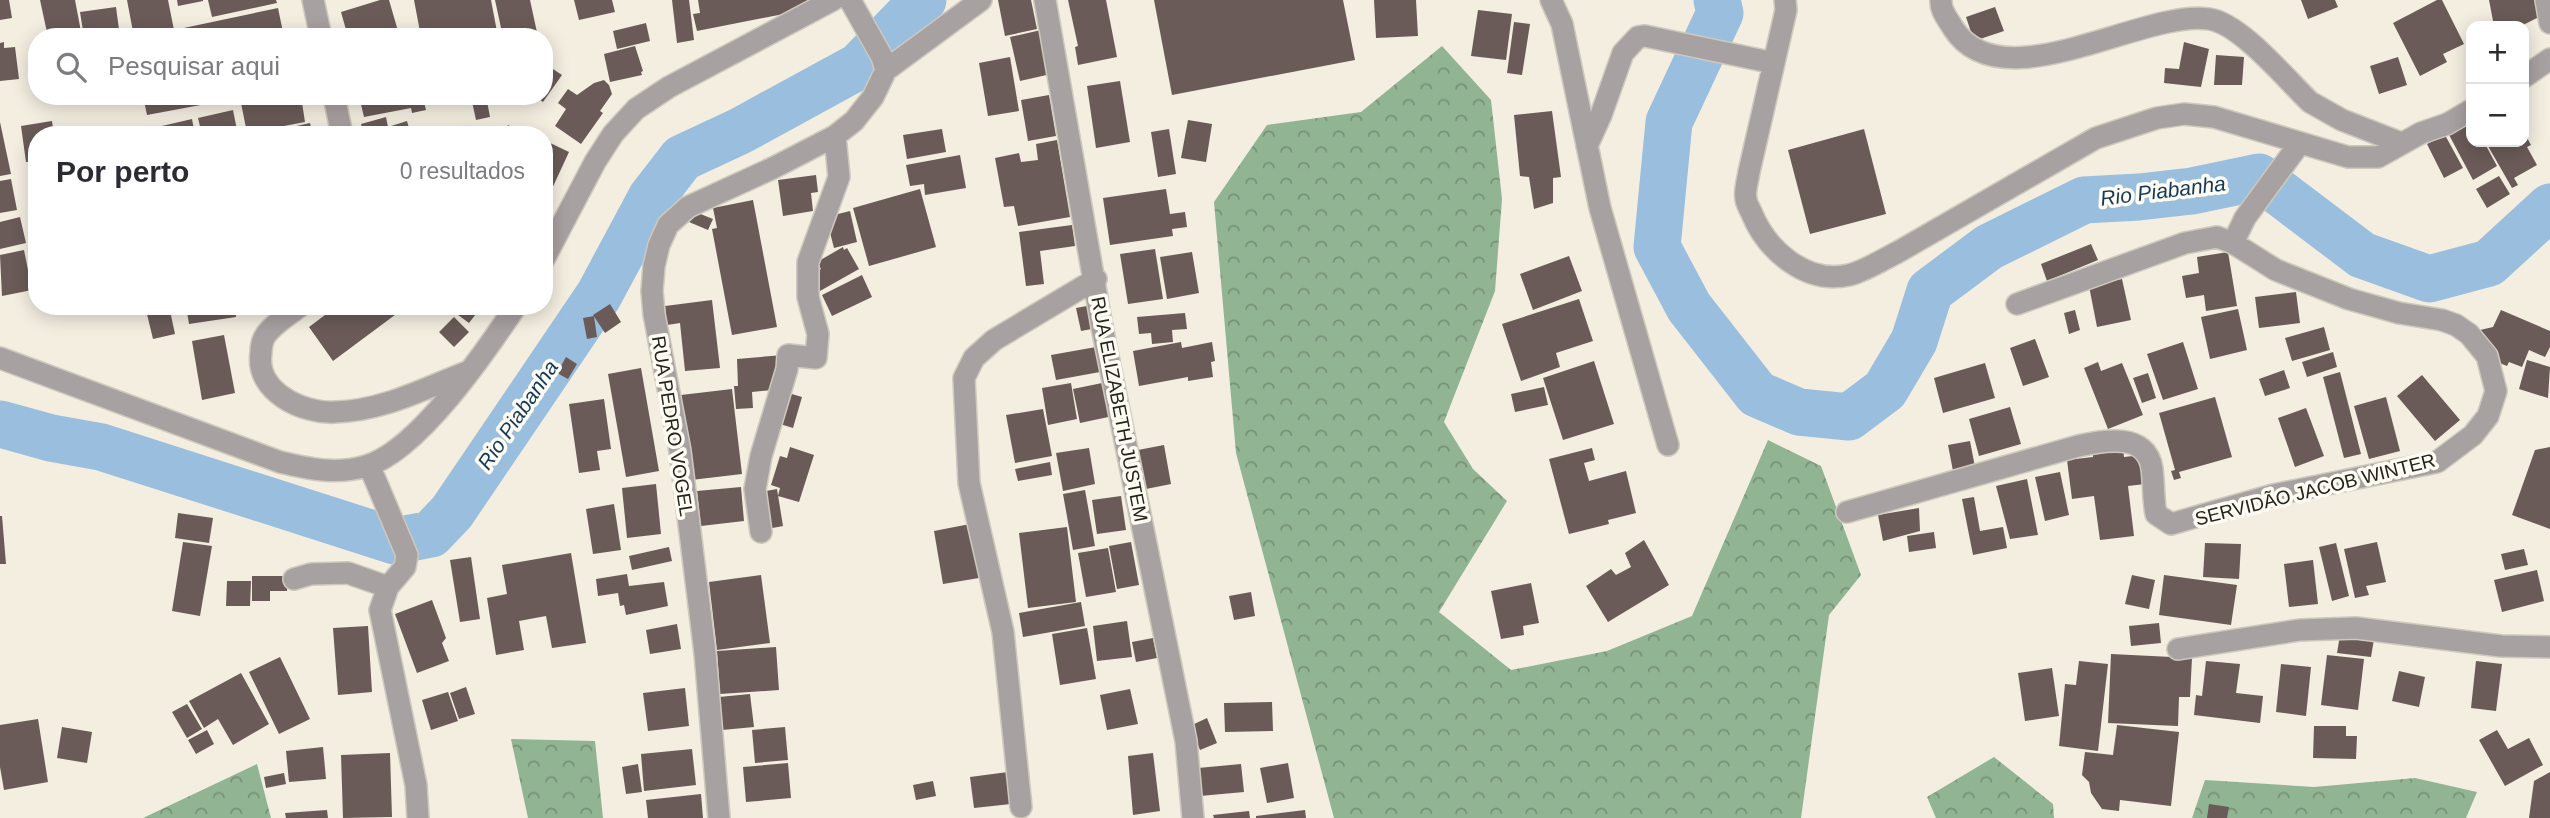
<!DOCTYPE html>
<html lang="pt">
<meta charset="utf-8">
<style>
body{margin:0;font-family:Helvetica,sans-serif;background:#f7f7f7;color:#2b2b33}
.controls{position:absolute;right:21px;top:21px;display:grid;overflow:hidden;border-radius:14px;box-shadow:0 4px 18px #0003}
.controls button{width:63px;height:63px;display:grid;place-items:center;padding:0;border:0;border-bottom:2px solid #e1e1e2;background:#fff;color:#2b2b33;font:35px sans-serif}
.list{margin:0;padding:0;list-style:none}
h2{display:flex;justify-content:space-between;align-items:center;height:91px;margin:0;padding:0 28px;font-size:30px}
h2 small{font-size:23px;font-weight:400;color:#7c7c81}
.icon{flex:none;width:38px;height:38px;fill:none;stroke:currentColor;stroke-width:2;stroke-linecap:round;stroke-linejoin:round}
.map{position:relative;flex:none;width:2550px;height:818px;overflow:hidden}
.search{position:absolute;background:#fff;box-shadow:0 4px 18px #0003;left:28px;top:28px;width:525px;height:77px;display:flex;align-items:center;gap:18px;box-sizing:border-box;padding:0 24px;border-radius:28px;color:#7c7c81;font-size:26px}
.panel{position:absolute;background:#fff;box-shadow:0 4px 18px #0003;left:28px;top:126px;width:525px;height:189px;border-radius:28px}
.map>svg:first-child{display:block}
.forest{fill:url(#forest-crowns)}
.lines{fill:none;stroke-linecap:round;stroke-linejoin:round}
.river{stroke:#9abede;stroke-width:47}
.building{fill:#6a5b58}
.minor-casing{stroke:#cec9bd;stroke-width:24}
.minor{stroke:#a8a1a1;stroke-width:21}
.labels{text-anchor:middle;stroke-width:7;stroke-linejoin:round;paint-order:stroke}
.street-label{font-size:19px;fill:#24231d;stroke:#fefbf3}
.water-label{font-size:21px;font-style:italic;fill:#113a5a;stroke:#fefbf3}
</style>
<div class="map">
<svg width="2550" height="818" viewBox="0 0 2550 818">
<defs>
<pattern id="forest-crowns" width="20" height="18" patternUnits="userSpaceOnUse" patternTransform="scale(1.75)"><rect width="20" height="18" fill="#91b493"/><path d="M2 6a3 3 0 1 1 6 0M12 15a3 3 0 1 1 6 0" fill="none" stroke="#769277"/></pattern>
</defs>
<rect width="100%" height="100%" fill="#f3eee0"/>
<path class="forest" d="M1442,46l49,54 11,99 -7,92 -51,131 29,47 34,32 -68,111 72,58 96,-19 85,-35 76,-176 53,26 40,109 -32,40 -28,203h-467l-98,-365 -22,-251 53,-77 94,-13z
M511,739l84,2 8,77h-75z
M1994,757l59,47 1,14h-118l-9,-21z
M257,764l14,54h-128z
M2415,778l62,14 -11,26h-274l13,-38 109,7z"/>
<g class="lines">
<path class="river" d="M1717,0l3,13 -51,109 -12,125 32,60 68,87 42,18 50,5 36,-27 29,-49 16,-50 59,-44 95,-47 55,-3 53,-6 67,-14 103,78 67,24 60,-16 61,-56
M0,424l51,14 50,9 294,94 36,-7 21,-22 147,-217 52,-97 31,-40 58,-27 119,-65 64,-66"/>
</g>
<path class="building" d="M0,0h9l3,18 -12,2z
M40,0h35l7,37h-34z
M127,0h41l6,30 -40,7z
M177,0h26v1l-25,5z
M208,0h68l1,3 -65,14z
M380,0h9l9,31 -19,6h-31l-7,-25z
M414,0h77l7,37h-77z
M495,0h35l8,37h-35z
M574,0h38l3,12 -36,8z
M672,0h17l5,40 -17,3z
M698,0h115l1,8 -117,23 -4,-17 7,-1z
M998,0h33l6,29 -32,7z
M1068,0h38l11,57 -39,8 -3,-18 3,-1z
M1154,0h189l12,60 -183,35z
M1374,0h42l2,36 -42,2z
M2301,0h34l3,7 -30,12z
M2437,0h5l22,44 -21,10 4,8 -27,14 -27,-53z
M2489,0h54l2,14 -24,12h-27z
M116,7l4,30h-36l-4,-25z
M1995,7l9,24 -30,10 -8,-24z
M278,8l6,29h-103l-2,-8z
M1478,10l34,4 -6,46 -35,-4z
M1514,22l16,2 -8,51 -15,-2z
M646,23l4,18 -33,8 -4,-18z
M1041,30l10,44 -31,7 -10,-44z
M4,42v6l11,-1 4,32 -19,2v-38z
M2184,42l25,7 -8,38 -37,-4 1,-15 14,1z
M635,46l8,25 -2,1 1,3 -32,7 -6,-28z
M2216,55l28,2 -2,28h-28z
M1010,57l9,54 -31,5 -9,-53z
M2398,57l9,28 -28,9 -9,-28z
M544,63l18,12 -19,27 -8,-6h9z
M604,80l5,5 3,9 -12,17 3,2 -22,31 -26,-18 11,-17 -8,-6 10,-14 9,6 17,-12z
M1120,81l10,61 -34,6 -9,-62z
M1049,95l7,41 -28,5 -7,-41z
M143,96h62l1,8 -59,11z
M250,96h51l4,26 -58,11 -7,-35z
M359,96h53l1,4 10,-2 3,12 -14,3 -1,-5 -47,9z
M486,96l4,21 -14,3 -5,-23z
M233,110l5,25h-36l-4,-17z
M1552,111l9,66 -8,1v25l-19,6 -5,-32 -9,-1 -6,-61z
M386,117l2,10 19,-6 4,14h-47l-3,-11z
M192,119l3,16h-45l-1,-6z
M1188,120l24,4 -6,38 -25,-4z
M2467,120l4,7v15h13l13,24 -24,14 -26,-49z
M52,121l2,14h-17v26l-11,1 -5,-36z
M0,122l11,52 -11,2z
M310,123l3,12h-43l-1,-3z
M508,125l17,10h-22z
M942,129l4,23 -39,7 -4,-24z
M1169,129l7,45 -18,3 -7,-45z
M1864,129l22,85 -76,20 -22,-84z
M2524,132l7,13 -4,2 10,18 -23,13 4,7 -6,3 -24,-42 7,-4h29z
M2445,135l18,33 -19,10 -17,-34z
M544,140l25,12 -25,54v-42l3,-5 -3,-1z
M1057,140l13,77 -52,9 -4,-20 -10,1 -9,-49 24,-5 2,9 17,-2 -2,-16z
M960,155l6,33 -41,7 -1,-11 -14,2 -4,-21z
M37,171v45h-2l-7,-43z
M816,175l2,17 -7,1 2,18 -30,5 -5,-36z
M2499,176l11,18 -23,14 -11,-19z
M11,179l6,31 -17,3v-32z
M920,189l16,58 -67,19 -16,-58z
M1166,189l4,25 15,-2 2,15 -15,2 1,7 -63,9 -7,-47z
M753,200l24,127 -45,8 -20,-106 5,-1 -4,-20z
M693,211l20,8 -5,11 -19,-8z
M850,211l7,31 -23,6 -8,-31z
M20,217l6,26 -26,6v-27z
M1072,225l3,21 -35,5 4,33 -18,2 -7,-54z
M2091,244l7,16 -51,21 -6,-17z
M843,247l1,3 3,-2 12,21 -39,22 -1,-4 -4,1 -1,-15 7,-4 -4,-7z
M1155,249l8,50 -35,5 -8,-50z
M24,250l8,40 -30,6 -2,-41z
M1192,252l7,41 -32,6 -7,-42z
M2228,252l9,54 -31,5 -2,-16 -18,3 -4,-22 17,-3 -2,-16z
M1569,256l13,35 -49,19 -13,-36z
M862,275l10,22 -40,19 -10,-21z
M2122,279l9,41 -34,7 -8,-41z
M2296,292l4,31 -41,5 -4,-31z
M1579,299l14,42 -37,12 4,14 -39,14 -19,-57z
M712,300l8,68 -35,3 -5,-48 -13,2 -2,-19z
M610,304l11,18 -16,11 -12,-18z
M1092,305l5,23 -16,3 -5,-23z
M145,306h24l6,28 -22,5z
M186,306h49l1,11 -47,7z
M337,306h70l-74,55 -24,-34z
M459,306h23l-13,17 -15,-11z
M2238,309l9,41 -37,9 -9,-42z
M2075,310l5,20 -11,4 -5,-21z
M2501,310l49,21v16l-5,10 -16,-7 -7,17 -13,-5 -2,4 -10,-4 -18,-29 1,-3 13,-3z
M1185,313l2,16 -15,1 1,12 -21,2 -1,-11 -12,1 -2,-17z
M594,316l3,21 -10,2 -4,-21z
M454,317l15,15 -15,15 -15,-15z
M2324,327l6,23 -38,11 -7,-23z
M224,335l11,58 -33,7 -10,-59z
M2035,339l14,38 -26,9 -13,-38z
M1181,342l1,6 30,-6 3,19 -4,1 2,15 -25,4v-4l-49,9 -6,-35z
M2183,342l15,47 -35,11 -16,-46z
M1096,347l4,25 -44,8 -5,-25z
M2333,352l4,15 -30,10 -5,-15z
M783,355l-11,35 -20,2 1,16 -17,1 -2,-23h4l-1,-27z
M566,357l11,7 -9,15 -11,-6z
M2527,360l23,7 -2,31 -29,-9z
M1594,361l20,63 -51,16 -20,-62z
M2098,362l3,9 21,-8 21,52 -35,14 -24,-61z
M1985,363l10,35 -52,15 -9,-35z
M641,368l18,103 -33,6 -18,-103z
M2284,370l6,18 -25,8 -6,-17z
M2340,372l21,82 -17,4 -21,-81z
M2148,373l8,25 -14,5 -9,-25z
M2422,375l38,45 -25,21 -38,-45z
M1107,382l6,34 -33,7 -7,-34z
M1071,383l6,36 -29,6 -6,-37z
M1544,387l4,18 -33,7 -4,-18z
M732,389l10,85 -51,6 -10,-85z
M785,392l17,5 -9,31 -13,-4z
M2215,397l17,60 -53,15 2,6 -7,2 -3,-9 4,-1 -16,-57z
M2386,397l14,54 -31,8 -15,-53z
M604,399l7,50 -14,2 3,19 -21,3 -10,-69z
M2010,407l11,37 -42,12 -10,-37z
M2306,408l18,48 -29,11 -17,-49z
M1043,409l9,47 -37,7 -9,-48z
M1970,441l5,26 -22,4 -5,-26z
M1164,445l7,39 -25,5 -8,-39z
M790,447l24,8 -15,47 -21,-6 2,-8 -9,-3 9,-29 7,2z
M2123,447l1,10 18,-2 3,29 -17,2 6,50 -34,4 -6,-44 -22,3 -5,-39 26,-3v-6z
M2550,447v82l-38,-14 23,-65z
M1089,448l6,36 -32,7 -7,-38z
M1592,448l3,12 -11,3 5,18 37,-10 10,42 -28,7 1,4 -40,10 -20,-75z
M1050,462l2,13 -34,6 -3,-12z
M2060,472l9,43 -24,6 -10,-44z
M2027,479l11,56 -28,4 -14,-53z
M656,484l5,50 -34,4 -5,-50z
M741,487l3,34 -43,5 -4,-35z
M777,489l6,37 -16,3 -6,-37z
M1085,490l10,56 -22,4 -10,-56z
M1121,496l5,34 -29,4 -5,-34z
M1974,497l6,34 23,-4 4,21 -34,7 -11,-56z
M614,504l7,46 -28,4 -7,-45z
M1919,508l1,23 -37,10 -5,-26z
M178,513l35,5 -4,25 -34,-5z
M0,516h2l4,48h-6z
M970,524l9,54 -36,6 -9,-53z
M1067,527l9,75 -48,6 -9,-75z
M1934,532l2,16 -27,4 -2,-16z
M1644,540l25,45 -61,37 -22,-36 25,-17 5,6 15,-8 -6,-14z
M183,542l29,4 -12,70 -28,-5z
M1131,542l8,43 -22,4 -8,-43z
M2377,542l9,40 -20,4 3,9 -14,3 -11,-49z
M2205,543l36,1 -2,35 -36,-2z
M2336,543l13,53 -17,5 -13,-54z
M669,547l3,14 -40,9 -3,-14z
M1108,548l8,44 -30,5 -8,-44z
M2524,549l4,16 -23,5 -4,-16z
M571,553l15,90 -34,5 -6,-32 -27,5 5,29 -28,5 -9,-57 20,-4 -5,-29z
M471,557l9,62 -20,3 -10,-62z
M2313,560l5,44 -29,3 -5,-43z
M2537,570l7,31 -42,11 -8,-32z
M627,574l2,12 35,-4 4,24 -42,9 -2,-10 -4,1 -2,-13 -20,3 -2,-17z
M761,575l9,68 -53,7 -8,-68z
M2132,575l23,5 -6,29 -24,-5z
M2164,575l73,10 -6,40 -72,-10z
M252,576h36l-1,15h-17v10h-18z
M227,581h24l-1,25h-24z
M1531,583l8,40 -16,3 1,9 -23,4 -10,-48z
M1251,592l4,24 -21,4 -5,-24z
M432,600l14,38 -4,5 7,18 -32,12 -22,-59z
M1081,602l4,24 -62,11 -4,-24z
M1127,621l5,36 -35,4 -4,-35z
M2159,623l2,20 -30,3 -2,-20z
M677,624l4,25 -31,5 -4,-24z
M368,626l4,66 -34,3 -5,-67z
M1087,628l9,51 -36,6 -8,-51z
M2340,635l34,4 -3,18 -34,-4z
M1153,638l4,20 -21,4 -4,-20z
M776,647l3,43 -59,4 -3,-43z
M2111,654l81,4 -2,39h-11l-1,29 -70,-3z
M2327,655l37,4 -6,51 -37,-5z
M280,657l30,62 -31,15 -30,-62z
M2079,661l29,3 -10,87 -39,-5 6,-62 11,1z
M2206,661l34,3 -4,29 27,3 -3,27 -66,-8 2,-20 6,1z
M2476,661l26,3 -6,47 -25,-3z
M2281,664l30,3 -5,49 -30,-4z
M2052,668l7,48 -34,5 -7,-48z
M2399,671l26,6 -6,30 -27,-6z
M241,673l28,51 -36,21 -15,-26 -14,9 -15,-27z
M466,687l9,27 -16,5 -9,-26z
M685,688l4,38 -41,5 -5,-38z
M1130,689l8,35 -31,6 -7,-35z
M448,692l10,29 -27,9 -9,-30z
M750,694l4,33 -32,3 -3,-33z
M1272,702l1,29 -48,1 -1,-29z
M187,704l15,25 -15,9 -15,-26z
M1207,718l10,25 -17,7 -10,-24z
M38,719l10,63 -44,8 -4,-23v-42z
M2117,725l62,7 -8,74 -51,-6 -1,11 -17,-2 -11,-16 -2,-11 -7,-7 3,-23 28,3z
M2314,726h32v10h11l-1,23 -43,-1z
M62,727l30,5 -5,31 -30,-5z
M785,727l3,33 -33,3 -3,-33z
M207,730l7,14 -18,10 -8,-14z
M2497,730l11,19 21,-11 14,27 -38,21 -26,-46z
M323,747l3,32 -37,3 -3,-31z
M692,749l4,36 -52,6 -3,-37z
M390,753l2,64 -49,1 -2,-63z
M1153,753l7,58 -27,4 -5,-59z
M788,763l3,35 -45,4 -3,-35z
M1288,763l6,35 -27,5 -7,-35z
M638,764l4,28 -16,2 -4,-27z
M1241,764l3,28 -44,4 -2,-28z
M1008,772l3,32 -37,4 -4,-31z
M2550,772v46h-21l5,-37z
M284,773l2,11 -20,4 -2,-11z
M933,781l3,15 -20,4 -3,-15z
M701,794l2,24h-55l-2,-18z
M2209,804l20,3 -2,11h-20z
M327,810l1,8h-42l-1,-5z
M1305,810l1,8h-50v-2z
M1249,811l1,7h-36l-1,-3z"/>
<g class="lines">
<defs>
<path id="minor" d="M313,0l8,37
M850,0l32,57 4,13
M1045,0l57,327 84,414 7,77
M1551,0l11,24 38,184 68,237
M1785,0l1,10 -37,162c-1,8 -5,19 -3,27 0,4 4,10 6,15 15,36 54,71 97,61 16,-4 33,-15 49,-23l198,-114 61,-20 27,-4 30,3 134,40h30l43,-24 26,-9 24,-14
M1941,0c-1,11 7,19 12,28 48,76 189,-19 256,-9 31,4 77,60 101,83l32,18 59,23
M2546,0l4,23
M2524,77l26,-18
M334,96l8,39
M1587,146l14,-31 22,-62 15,-16 7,-1 129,27
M2233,243l12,-25 55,-75
M544,259l51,-97 18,-28 23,-25 33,-22 164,-87
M300,306c-11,9 -29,19 -36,32 -2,4 -3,11 -3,15 -6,38 41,61 74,59 47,-1 88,-23 132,-40
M0,358l280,104c29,7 57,13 86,4 52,-15 120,-115 150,-160
M369,465l38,90 -2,12 -17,20 -8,23 36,175 2,33
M1847,512l231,-66c26,-6 69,-14 74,23 2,15 1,30 4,45l15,10 102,-29 164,-33 36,-27 15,-19 8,-25 -9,-35 -18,-22 -13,-9 -14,-5 -43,-7 -50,-14 -73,-29 -43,-27 -16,-6 -32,6 -168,61
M761,532l-6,-43 6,-33 26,-87 1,-14 28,3 2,-24 -10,-37v-35l31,-85 -4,-41
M294,579l17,-5 37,-1 40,14
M2178,649l122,-19 56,-2 145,18 49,1
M1021,807l-18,-175 -34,-149 -5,-105 10,-20 20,-18 102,-61
M719,818l-14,-165 -25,-202 -26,-137 -2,-23 2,-25 5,-21 9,-20 20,-18 85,-39 62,-32 19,-15 19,-24 13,-27 95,-70"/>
</defs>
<use href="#minor" class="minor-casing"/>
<use href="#minor" class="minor"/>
</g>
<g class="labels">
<g class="street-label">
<text transform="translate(1120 409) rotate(79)" y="7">RUA ELIZABETH JUSTEM</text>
<text transform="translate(673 426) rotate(81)" y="7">RUA PEDRO VOGEL</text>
<text transform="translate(2315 489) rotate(-14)" y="7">SERVIDÃO JACOB WINTER</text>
</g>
<g class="water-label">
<text transform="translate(2163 191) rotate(-7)" y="7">Rio Piabanha</text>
<text transform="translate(518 415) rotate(-56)" y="7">Rio Piabanha</text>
</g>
</g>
</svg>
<div class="controls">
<button>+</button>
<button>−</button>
</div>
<div class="search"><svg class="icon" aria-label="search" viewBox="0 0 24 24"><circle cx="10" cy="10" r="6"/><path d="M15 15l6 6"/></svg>Pesquisar aqui</div>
<section class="panel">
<h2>Por perto<small>0 resultados</small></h2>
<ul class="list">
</ul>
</section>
</div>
